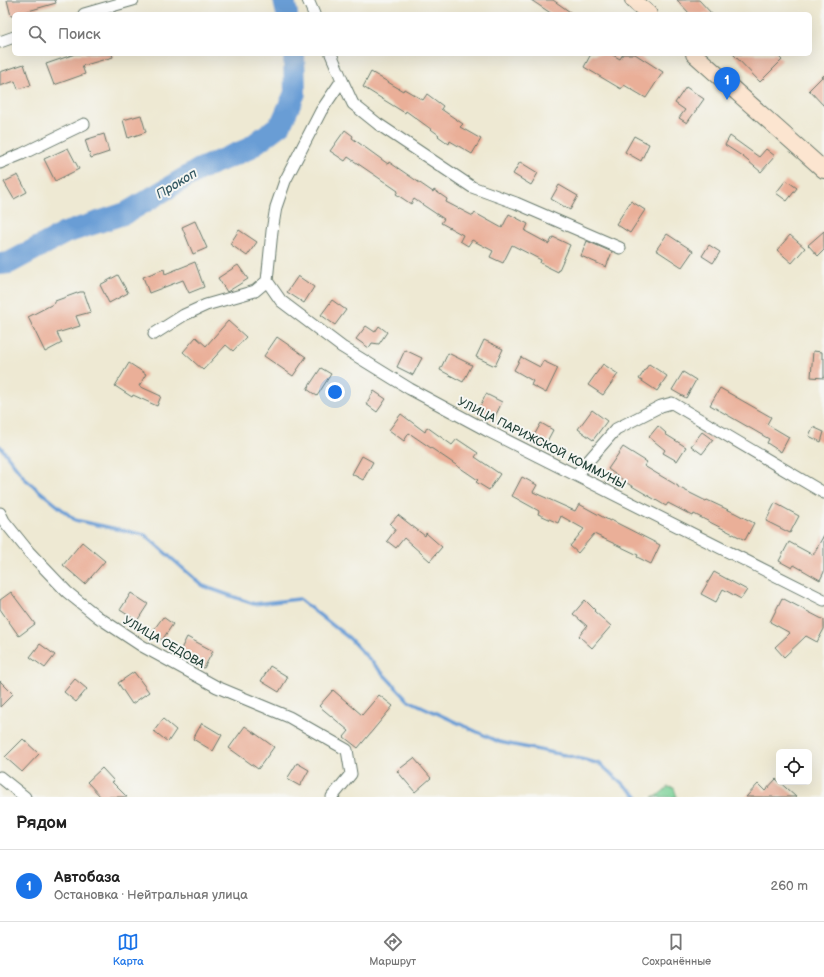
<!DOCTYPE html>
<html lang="ru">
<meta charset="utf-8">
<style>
body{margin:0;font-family:"Balsamiq Sans",sans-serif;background:#f2f2f2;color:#222}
.controls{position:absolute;right:12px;bottom:12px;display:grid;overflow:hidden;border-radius:6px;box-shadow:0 4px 16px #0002}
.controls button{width:36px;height:36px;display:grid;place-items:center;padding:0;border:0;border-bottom:1px solid #e0e0e0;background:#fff;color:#222;font:20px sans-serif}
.you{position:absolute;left:335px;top:392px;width:14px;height:14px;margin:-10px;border:3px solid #fff;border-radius:50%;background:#1a73e8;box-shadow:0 0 0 6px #1a73e833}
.badge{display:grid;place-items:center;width:26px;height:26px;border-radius:50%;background:#1a73e8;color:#fff;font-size:13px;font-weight:700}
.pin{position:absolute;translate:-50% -33px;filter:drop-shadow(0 1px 2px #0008)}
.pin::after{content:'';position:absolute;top:21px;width:14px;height:12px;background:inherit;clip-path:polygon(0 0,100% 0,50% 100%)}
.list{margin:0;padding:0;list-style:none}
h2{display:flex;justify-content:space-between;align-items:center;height:52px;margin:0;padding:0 16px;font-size:17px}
h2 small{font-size:13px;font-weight:400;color:#767676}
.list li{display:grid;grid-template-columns:26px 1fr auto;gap:12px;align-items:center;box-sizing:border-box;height:72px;padding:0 16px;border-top:1px solid #e0e0e0}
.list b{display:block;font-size:15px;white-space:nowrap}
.list p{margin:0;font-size:13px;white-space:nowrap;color:#767676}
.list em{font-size:13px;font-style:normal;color:#767676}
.icon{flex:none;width:22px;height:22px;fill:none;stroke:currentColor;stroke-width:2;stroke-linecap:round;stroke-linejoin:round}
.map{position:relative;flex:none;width:824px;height:797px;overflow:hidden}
.search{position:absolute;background:#fff;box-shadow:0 4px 16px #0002;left:12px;right:12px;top:12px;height:44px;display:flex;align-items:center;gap:10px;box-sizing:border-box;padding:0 14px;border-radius:6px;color:#767676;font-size:15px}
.sheet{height:124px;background:#fff}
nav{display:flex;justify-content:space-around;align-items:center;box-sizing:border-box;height:56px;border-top:1px solid #e0e0e0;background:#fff;font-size:11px;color:#767676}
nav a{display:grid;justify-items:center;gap:2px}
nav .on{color:#1a73e8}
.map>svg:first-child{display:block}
.green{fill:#7ad197;stroke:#4c8766}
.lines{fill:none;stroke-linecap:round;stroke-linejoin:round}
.stream{stroke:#699dd5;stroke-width:3.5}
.river{stroke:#699dd5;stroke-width:22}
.building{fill:#eaaf98}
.minor-casing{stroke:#67796c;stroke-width:13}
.secondary-casing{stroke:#67796c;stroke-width:18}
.minor{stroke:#fff;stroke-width:11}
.secondary{stroke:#fce5d0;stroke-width:16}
.labels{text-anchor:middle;stroke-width:4;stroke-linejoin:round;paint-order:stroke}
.street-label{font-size:12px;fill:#1f3d34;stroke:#f6f6f2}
.water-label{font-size:13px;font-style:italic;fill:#355a64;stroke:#f6f6f2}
</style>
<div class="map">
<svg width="824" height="797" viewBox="0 0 824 797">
<rect width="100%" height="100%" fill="#f6f6f2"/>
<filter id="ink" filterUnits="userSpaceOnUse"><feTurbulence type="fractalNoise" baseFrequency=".025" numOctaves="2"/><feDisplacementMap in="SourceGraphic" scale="8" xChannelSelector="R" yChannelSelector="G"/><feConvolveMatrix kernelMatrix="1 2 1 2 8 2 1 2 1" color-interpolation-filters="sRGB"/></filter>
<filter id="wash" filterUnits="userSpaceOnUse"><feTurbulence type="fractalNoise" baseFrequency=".012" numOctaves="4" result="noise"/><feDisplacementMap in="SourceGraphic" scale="16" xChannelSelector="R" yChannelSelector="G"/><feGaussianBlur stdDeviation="0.9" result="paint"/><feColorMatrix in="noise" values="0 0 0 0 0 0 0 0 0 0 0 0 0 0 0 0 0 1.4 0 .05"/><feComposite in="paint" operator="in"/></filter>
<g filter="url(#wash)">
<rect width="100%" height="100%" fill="#eee9d3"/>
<path class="green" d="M668,787l6,1 3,9h-25h4z"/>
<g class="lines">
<path class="stream" d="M0,446l25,33 50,41 70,15 58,51 51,18 45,-5 50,39 59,62 91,42 70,14 31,8 38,33"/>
<path class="river" d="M284,0l3,14
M0,264l9,-1 56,-30 61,-20 74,-44 48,-20 33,-25 14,-31 -1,-39"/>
</g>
<g id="blocks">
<path class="building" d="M7,0h48l1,3 -45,13z
M531,0h22l20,14h-21z
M677,0h22l13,14h-22z
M75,54h37l1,3 -31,9 3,8 -31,11 -8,-21z
M591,54h20l9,5 3,-5h12l28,18 -17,26 -22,-13 -3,4 -37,-22z
M733,54h43l6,6 -22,22z
M24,64l7,21 -13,4 -3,-8 -15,5v-14z
M371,72l32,19 1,-2 19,11 4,-6 16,12 -2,3 22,15 -3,3 21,12 -9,15 -22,-13 -1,3 -11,-8 1,-1 -33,-24 -1,2 -42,-26z
M824,75v31l-15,-16z
M686,87l18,12 -17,24 -8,-5 6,-8 -10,-7z
M141,115l5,17 -18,6 -5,-18z
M345,130l8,6 -1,2 36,26 1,-2 44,30 1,-2 13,9 -1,3 27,14 2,-3 27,15 7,-14 19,10 -3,7 24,13 4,-7 17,8 -12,27 -18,-9 1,-3 -29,-15 -9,18 -13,-6 3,-6 -21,-11 -4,6 -8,-5 3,-6 -22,-12 3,-4 -30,-20 -3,5 -15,-10 2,-3 -50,-34 -3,4 -15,-10z
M104,134l5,18 -18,6 -6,-18z
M634,136l15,8 -8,17 -16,-9z
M730,136l29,21 7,-8 9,7 -14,16 -19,-16 -17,-11z
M68,148l11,21 -24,12 -11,-22z
M520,162l18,11 -7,12 -18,-11z
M18,175l9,17 -13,7 -10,-17z
M786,180l11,8 -10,13 -11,-8z
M559,185l19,11 -8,14 -19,-11z
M631,201l14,9 -15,23 -14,-9z
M195,221l12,27 -14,6 -11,-27z
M239,230l18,12 -10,14 -17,-12z
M824,231v19l-6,6 -10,-11z
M667,234l26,17 -11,16 -26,-17z
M790,235l15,13 -13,15 -15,-13z
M587,241l25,11 -6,15 -25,-11z
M709,245l11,7 -7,11 -11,-7z
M195,262l9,25 -15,6 -6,-13 -34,13 -6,-16 21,-8 1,5z
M238,265l10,14 -21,13 -9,-14z
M118,275l10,18 -19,10 -9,-18z
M298,276l16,11 -10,16 -17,-11z
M80,292h4l7,20 -15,4 4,10 -23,7 5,10 -17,9 -17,-35 27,-14v-2z
M332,300l14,10 -11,15 -14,-10z
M228,321l18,16 -13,14 -7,-6 -23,25 -20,-18 13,-15 10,9z
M366,326l9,6 4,-6 8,6 -8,12 -7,-1 -3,5 -13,-9z
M277,337l29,20 -13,19 -29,-20z
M484,340l19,9 -8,17 -19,-9z
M405,350l17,8 -9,17 -16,-8z
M813,351l9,1v6h2v20l-13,-1z
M448,353l24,12 -9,17 -23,-12z
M521,357l19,10 3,-6 15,7 -12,25 -15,-8 2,-4 -19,-11z
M129,363l17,11 -7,12 22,10 -4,10 -24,-11 -1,2 -17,-11z
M603,364l15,10 -15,21 -15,-10z
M649,364l18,12 -10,15 -18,-12z
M321,368l10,6 -14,22 -10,-7z
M683,372l13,8 -10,18 -14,-8z
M720,388l51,29 -4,7 22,13 -8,15 -14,-9 2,-4 -59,-34z
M374,391l12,8 -9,13 -11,-8z
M486,394l16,8 -9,19 -16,-8z
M592,410l15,11 -14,19 -15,-11z
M401,414l24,18 2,-5 25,18 5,-6 21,14 -3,4 25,17 -11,16 -13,-8 2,-2 -69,-47 -5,8 -15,-11z
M541,423l12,7 -9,17 -13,-6z
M658,426l8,7 -1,1 21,13 -9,14 -14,-8 2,-3 -16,-13z
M813,427l11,5 -3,10 -12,-6z
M702,432l11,8 -11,14 -11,-8z
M623,447l24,15 -3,4 34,20v1l28,14 1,-1 28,13 19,10 -9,17 -51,-26 -1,2 -25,-13 -2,3 -36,-21 -22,-16z
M362,456l11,6 -10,18 -11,-6z
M522,477l15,8 -4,7 42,19 4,-7 31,17 1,-1 49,25 -9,19 -14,-7 1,-2 -44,-21 -16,19 -8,-7 14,-17 -23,-13 -3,7 -20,-9 1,-3 -27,-15z
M775,503l24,13 -9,17 -24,-12z
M398,515l27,21 1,-3 16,14 -12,14 -26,-23 -8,10 -9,-7 9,-12 -6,-5z
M824,535v37l-4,8 -26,-15 -2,3 -13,-7 10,-19 24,13z
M82,542l23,19 -20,23 -22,-19z
M714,572l33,18 -6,9 -18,-10 -7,13 -15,-8z
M11,592l24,32 -16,12 -19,-27v-9z
M131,593l17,11 -11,17 -17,-11z
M782,598l42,22v9l-7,13 -11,-6 -22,21 -9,-10 15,-14 -20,-11z
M585,600l10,10 -1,1 17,15 -19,22 -13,-12 8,-10 -14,-12z
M163,617l10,7 -11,16 -10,-8z
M187,637l26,14 -9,17 -26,-13z
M40,644l15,11 -10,13 -15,-11z
M270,666l18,11 -9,15 -18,-11z
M134,672l15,20 -17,12 -14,-21z
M75,679l12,10 -11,13 -12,-10z
M0,681l13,13 -13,13z
M333,690l29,25 17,-20 14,11 -35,42 -14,-11 5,-6 -30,-25z
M163,719l13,11 -8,12 -14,-11z
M202,723l20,12 -9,16 -20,-12z
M245,726l29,21 -16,22 -29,-21z
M23,739l16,15 -17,18 -17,-15z
M414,758l17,20 -16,14 -18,-21z
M297,763l12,7 -9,16 -13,-7z
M102,768l12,13 -2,1 15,15h-26l-14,-15z
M776,779l20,18h-50l12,-13 7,7z"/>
</g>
</g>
<g filter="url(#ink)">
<use href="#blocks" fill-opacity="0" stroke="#67796c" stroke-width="1"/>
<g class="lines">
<defs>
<path id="minor" d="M308,0l6,14
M84,14l49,-14
M0,42l14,-5
M342,80l11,24 25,20 94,63 44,16 104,45
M0,163l22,-9 62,-30
M267,281l14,20 61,46 68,42 78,42 336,169
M154,334l30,-19 22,-10 49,-14 12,-10 5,-50 4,-24 9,-26 36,-70 21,-31 -11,-26
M576,475l40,-46 45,-23 11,-3 152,90
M0,513l4,8 25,31 38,40 31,25 44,29 75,41 72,30 58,33 4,24 -19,23
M0,777l25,20"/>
<path id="secondary" d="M633,0l16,14
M694,54l130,116"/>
</defs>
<use href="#minor" class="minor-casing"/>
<use href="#secondary" class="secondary-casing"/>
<use href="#minor" class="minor"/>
<use href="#secondary" class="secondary"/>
</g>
</g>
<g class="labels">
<g class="street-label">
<text transform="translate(542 443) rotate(27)" y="4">УЛИЦА ПАРИЖСКОЙ КОММУНЫ</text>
<text transform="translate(164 642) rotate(30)" y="4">УЛИЦА СЕДОВА</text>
</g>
<g class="water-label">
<text transform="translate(176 183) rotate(-31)" y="5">Прокоп</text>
</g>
</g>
</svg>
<div class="controls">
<button><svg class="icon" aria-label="locate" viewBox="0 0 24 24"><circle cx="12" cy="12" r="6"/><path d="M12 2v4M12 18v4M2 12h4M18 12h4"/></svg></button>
</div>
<div class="you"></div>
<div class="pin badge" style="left:727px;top:100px">1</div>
<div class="search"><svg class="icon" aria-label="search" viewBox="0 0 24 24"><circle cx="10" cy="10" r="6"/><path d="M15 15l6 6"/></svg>Поиск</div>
</div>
<section class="sheet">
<h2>Рядом<small></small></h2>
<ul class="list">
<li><span class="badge">1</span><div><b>Автобаза</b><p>Остановка · Нейтральная улица</p></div><em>260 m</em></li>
</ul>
</section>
<nav>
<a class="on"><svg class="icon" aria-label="map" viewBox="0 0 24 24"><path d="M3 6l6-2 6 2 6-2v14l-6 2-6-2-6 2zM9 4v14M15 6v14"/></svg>Карта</a>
<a><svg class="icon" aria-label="directions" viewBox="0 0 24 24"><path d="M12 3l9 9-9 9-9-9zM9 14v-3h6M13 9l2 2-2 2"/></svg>Маршрут</a>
<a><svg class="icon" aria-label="saved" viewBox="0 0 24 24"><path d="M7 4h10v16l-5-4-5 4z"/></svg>Сохранённые</a>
</nav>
